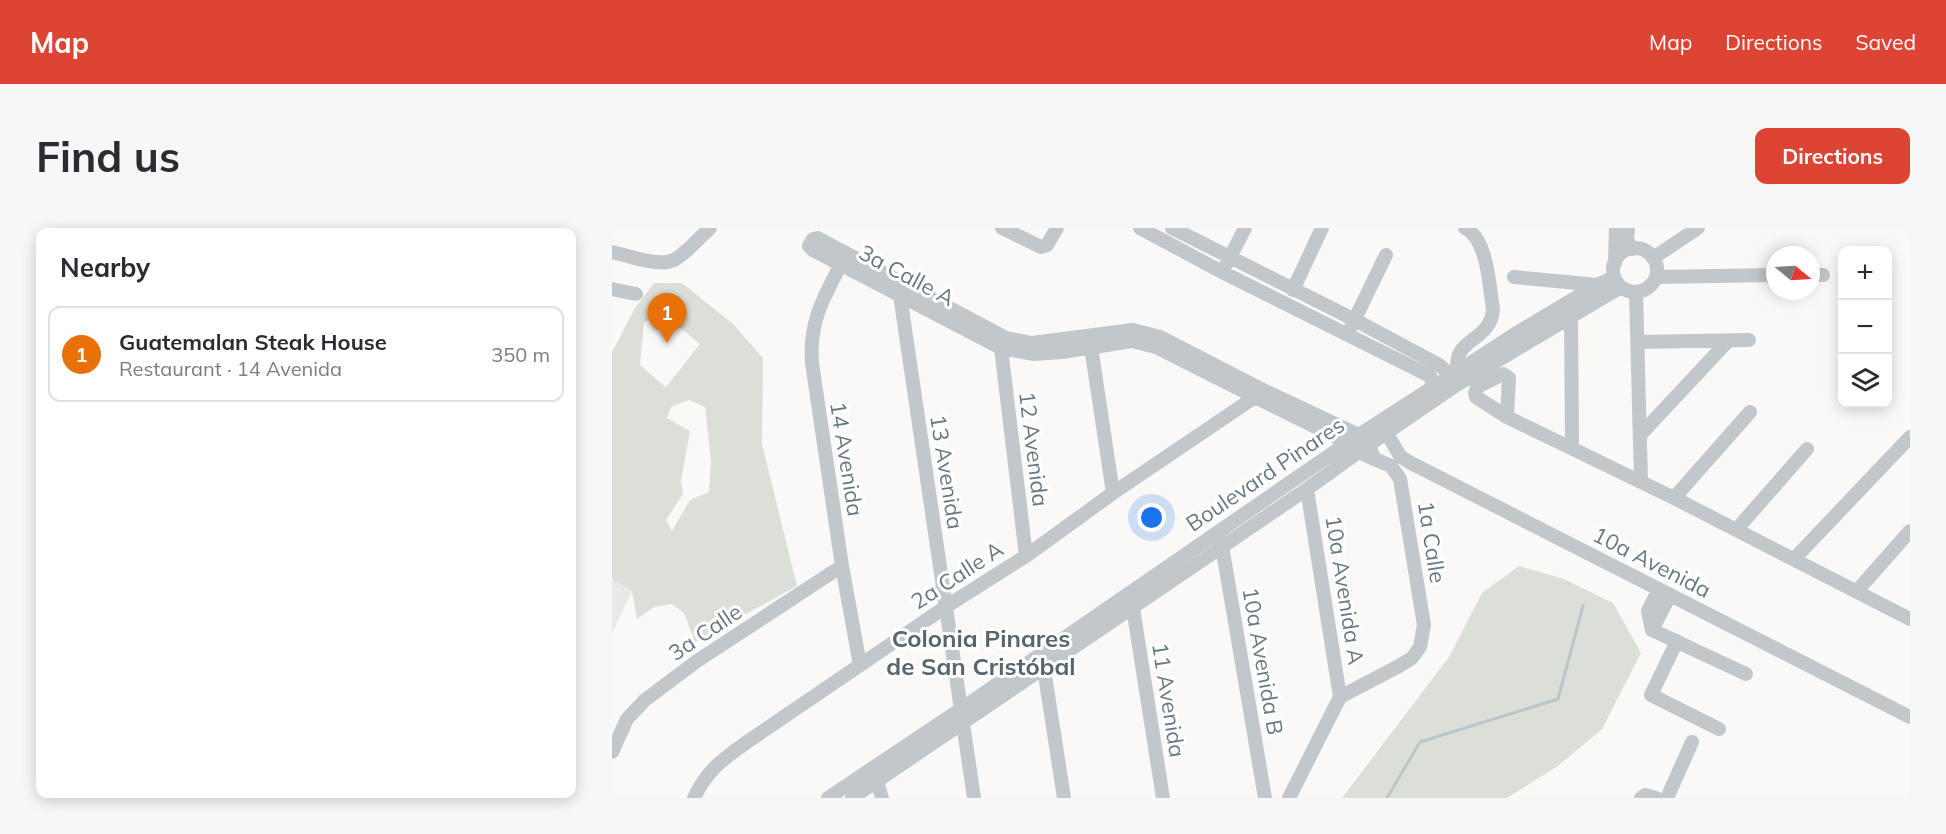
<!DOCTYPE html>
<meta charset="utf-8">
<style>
body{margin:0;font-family:Mulish,sans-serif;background:#f7f7f7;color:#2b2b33}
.controls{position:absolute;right:18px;top:18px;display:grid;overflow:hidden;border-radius:12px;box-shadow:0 3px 15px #0003}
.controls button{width:54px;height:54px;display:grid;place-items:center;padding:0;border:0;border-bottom:2px solid #e1e1e2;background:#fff;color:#2b2b33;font:30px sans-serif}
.compass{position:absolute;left:1154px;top:18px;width:54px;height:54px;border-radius:50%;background:#fff;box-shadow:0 3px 15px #0003;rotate:108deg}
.you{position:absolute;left:540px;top:290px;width:21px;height:21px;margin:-15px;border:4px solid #fff;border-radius:50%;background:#1a73e8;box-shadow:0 0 0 9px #1a73e833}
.badge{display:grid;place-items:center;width:39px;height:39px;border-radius:50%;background:#de4433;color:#fff;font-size:20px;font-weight:700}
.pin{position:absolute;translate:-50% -50px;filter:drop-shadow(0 2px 3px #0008)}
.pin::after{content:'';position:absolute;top:32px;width:21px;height:18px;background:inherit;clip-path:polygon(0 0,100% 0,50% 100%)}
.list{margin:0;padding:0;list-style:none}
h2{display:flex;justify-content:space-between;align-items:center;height:78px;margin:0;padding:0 24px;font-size:26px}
h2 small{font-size:20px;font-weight:400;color:#7c7c81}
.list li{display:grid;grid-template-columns:39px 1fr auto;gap:18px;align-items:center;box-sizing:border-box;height:96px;margin:0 12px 12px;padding:0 12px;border:2px solid #e1e1e2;border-radius:12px}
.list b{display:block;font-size:22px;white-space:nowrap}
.list p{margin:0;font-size:20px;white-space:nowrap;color:#7c7c81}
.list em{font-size:20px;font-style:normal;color:#7c7c81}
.icon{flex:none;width:33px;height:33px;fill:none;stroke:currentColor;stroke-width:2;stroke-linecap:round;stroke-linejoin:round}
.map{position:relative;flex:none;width:1298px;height:570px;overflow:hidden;border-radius:12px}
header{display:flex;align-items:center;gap:36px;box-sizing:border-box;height:84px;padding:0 30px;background:#de4433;color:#fff}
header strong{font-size:28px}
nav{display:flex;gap:33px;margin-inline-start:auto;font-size:21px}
.intro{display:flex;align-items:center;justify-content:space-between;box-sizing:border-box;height:144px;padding:0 36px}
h1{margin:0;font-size:42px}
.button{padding:15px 27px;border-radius:12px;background:#de4433;color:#fff;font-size:21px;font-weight:700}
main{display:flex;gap:36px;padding:0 36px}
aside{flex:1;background:#fff;border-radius:12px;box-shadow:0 3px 15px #0003}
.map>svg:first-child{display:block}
.built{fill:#e8e9e9}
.green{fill:#dbdfd7;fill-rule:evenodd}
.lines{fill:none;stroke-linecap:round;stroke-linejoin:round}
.stream{stroke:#b9c7ca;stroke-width:3}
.minor{stroke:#c1c7ca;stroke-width:14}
.labels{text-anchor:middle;stroke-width:6;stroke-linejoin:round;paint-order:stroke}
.street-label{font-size:22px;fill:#667982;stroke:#fff}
.neighbourhood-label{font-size:24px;font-weight:bold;fill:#57666d;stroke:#fff}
</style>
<header>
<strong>Map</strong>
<nav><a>Map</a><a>Directions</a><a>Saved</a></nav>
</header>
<div class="intro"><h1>Find us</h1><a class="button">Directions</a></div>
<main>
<aside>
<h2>Nearby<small></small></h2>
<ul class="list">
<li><span class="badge" style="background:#e8710a">1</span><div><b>Guatemalan Steak House</b><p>Restaurant · 14 Avenida</p></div><em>350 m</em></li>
</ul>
</aside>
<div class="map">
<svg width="1298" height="570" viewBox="0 0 1298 570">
<rect width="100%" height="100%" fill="#faf9f8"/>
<path class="built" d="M0,351l20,12 -20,42z"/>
<path class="green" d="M42,55h28l51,41 30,34 -1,86 35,142 -102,56 -11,-29 -12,-9 -18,3 -17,12 -5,-28 -20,-12v-227l23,-44zM52,87l36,29 -34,43 -26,-22 4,-43zM77,172l16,7 6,54 -2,31 -19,8 -18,31 -6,-11 17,-26 -2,-13 9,-50 -23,-13 4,-11z
M907,338l45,13 49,24 28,50 -39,76 -44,37 -51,32h-165l107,-141 33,-64z"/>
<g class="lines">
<path class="stream" d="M775,570l33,-56 138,-43 25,-93"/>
<path class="minor" d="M390,0l39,19 6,-2 10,-17
M528,0l82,44 208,104 7,19
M560,0l183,92 84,45 13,11 2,8
M1016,0l-1,12 5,9
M1001 42a22 22 0 1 1 44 0a22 22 0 1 1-44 0Z
M0,24c17,4 46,15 62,8 13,-7 25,-22 36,-32
M1041,30l45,-30
M1003,35l1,-35
M229,36c-18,35 -32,58 -29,99l30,203 18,99
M614,37l19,-37
M1199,47h12
M902,49l83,8
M1044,49l119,-2
M0,61l24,5
M681,62l29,-62
M1024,64l5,190
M288,67l74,503
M957,84l2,6 1,130
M739,99l35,-72
M478,112l23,153
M1026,114l111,-2
M389,120l25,208
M852,149l-6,-5c-7,-35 33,-29 35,-63 -4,-23 -5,-70 -28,-81
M895,189l2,-39 -6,-4 -26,13 -2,6 1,4 31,20 167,81 236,121
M774,204l14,24 9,6 501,255
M1029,206l87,-93
M745,225l-9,-10 -93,-46 -99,-50 -24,-6 -70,11 -28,2 -33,-6 -188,-98 -4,-4 4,-7 5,-1 9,5 179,95 26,5 101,-13 27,7 103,53 96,45 10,10 5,13
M695,261l33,208
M1062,270l76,-86
M1124,302l71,-81
M609,312l44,258
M1182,331l116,-122
M1245,363l53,-60
M521,380l30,190
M1040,402l94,44
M1040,402l-4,-19 11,-22
M1040,402l18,-35
M1065,413l-26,54 68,34
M432,441l20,129
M0,524l15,-33 18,-19 52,-39 145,-95
M265,553l5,17
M82,570c13,-28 28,-38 53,-56l200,-136 79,-50 87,-63 142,-96
M216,570l133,-89 398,-274 161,-104 77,-46 17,-8
M240,570l455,-309 50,-36 98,-67 166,-99
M677,570l51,-101 59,-31 13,-8 8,-11 4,-22 -24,-146 -9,-13 -26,-11
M1029,570l4,-3 11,3
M1055,570l25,-56"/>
</g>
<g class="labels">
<g class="street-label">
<text transform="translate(295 47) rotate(28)" y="8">3a Calle A</text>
<text transform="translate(422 221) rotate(83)" y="8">12 Avenida</text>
<text transform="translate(235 231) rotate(81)" y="8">14 Avenida</text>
<text transform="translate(335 244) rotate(81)" y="8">13 Avenida</text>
<text transform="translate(653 246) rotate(-34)" y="8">Boulevard Pinares</text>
<text transform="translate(820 314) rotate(81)" y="8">1a Calle</text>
<text transform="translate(1040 334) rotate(27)" y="8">10a Avenida</text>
<text transform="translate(345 347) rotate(-33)" y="8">2a Calle A</text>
<text transform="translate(733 362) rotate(81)" y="8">10a Avenida A</text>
<text transform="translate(93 404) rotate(-34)" y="8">3a Calle</text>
<text transform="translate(651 433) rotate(80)" y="8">10a Avenida B</text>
<text transform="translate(557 472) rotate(81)" y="8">11 Avenida</text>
</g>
<g class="neighbourhood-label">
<text x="369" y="419">Colonia Pinares<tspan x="369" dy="28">de San Cristóbal</tspan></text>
</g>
</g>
</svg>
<div class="controls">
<button>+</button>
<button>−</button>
<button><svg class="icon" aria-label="layers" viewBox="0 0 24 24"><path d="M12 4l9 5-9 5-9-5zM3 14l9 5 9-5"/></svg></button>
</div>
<svg class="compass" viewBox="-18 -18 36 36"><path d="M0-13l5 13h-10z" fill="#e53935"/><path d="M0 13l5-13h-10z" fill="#7c7c81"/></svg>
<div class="you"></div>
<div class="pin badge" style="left:55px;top:115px;background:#e8710a">1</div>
</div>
</main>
